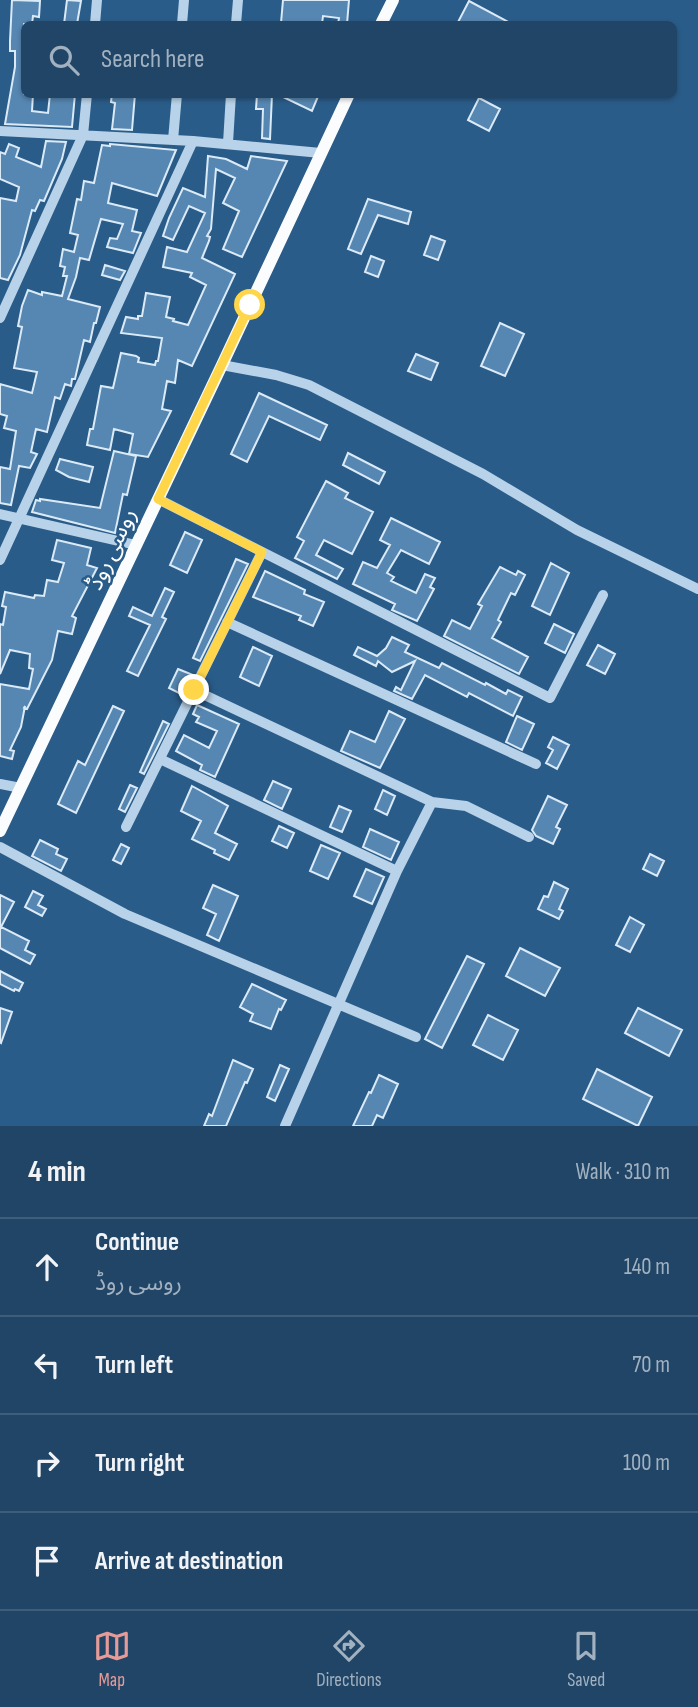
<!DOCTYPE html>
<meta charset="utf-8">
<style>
body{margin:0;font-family:"Sofia Sans Condensed","Noto Sans Arabic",sans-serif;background:#284c6d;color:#f1f3f6}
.stop{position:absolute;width:21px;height:21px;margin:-16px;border:5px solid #ffd54a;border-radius:50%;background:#fff}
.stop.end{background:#ffd54a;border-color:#fff;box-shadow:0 2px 7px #0008}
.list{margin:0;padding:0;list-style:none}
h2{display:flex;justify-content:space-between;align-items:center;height:91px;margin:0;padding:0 28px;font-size:30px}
h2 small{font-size:23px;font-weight:400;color:#a2b1c0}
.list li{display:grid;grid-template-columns:46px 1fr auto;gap:21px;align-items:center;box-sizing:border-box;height:98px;padding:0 28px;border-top:2px solid #3d5d7b}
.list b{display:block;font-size:26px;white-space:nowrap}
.list p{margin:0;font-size:23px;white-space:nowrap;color:#a2b1c0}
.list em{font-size:23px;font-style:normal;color:#a2b1c0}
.icon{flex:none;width:38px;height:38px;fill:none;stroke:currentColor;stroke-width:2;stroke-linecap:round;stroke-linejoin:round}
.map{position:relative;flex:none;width:698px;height:1126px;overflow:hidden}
.search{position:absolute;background:#204567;box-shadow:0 2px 5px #0004;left:21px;right:21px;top:21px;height:77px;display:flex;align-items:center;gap:18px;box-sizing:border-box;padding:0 24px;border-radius:10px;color:#a2b1c0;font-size:26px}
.sheet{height:483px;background:#204567}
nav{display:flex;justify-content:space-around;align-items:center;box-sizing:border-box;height:98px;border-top:2px solid #3d5d7b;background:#204567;font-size:19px;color:#a2b1c0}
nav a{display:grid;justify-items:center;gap:4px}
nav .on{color:#e69b98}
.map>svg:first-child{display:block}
.building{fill:#5687b2;stroke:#dbeaf7;stroke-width:2}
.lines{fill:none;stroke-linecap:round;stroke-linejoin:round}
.minor{stroke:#b8d2e9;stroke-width:10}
.major{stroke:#fafcfe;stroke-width:12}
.route{stroke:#ffd54a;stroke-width:9}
.labels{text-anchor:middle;stroke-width:5;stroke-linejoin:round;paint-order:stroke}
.street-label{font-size:23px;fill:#fff;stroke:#2a5c89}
</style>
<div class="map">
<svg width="698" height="1126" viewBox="0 0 698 1126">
<rect width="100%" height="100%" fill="#2a5c89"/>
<path class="building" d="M12,0l28,1 -1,16 -6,-1 -1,8h-8v70h9l-1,17 16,2 2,-19h25l-3,33 -67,-3 10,-57v-16h-5v-10z
M67,0l14,1 -4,23h-13z
M283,0h66l-2,24h-9l1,-6 -16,-2 -1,8 -41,-1z
M469,1l43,23h-55z
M112,94h23l-3,36 -20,-1 3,-26 -4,-1z
M257,94h15l-2,45 -8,-1 1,-29h-7z
M277,94h42l-7,17z
M479,98l21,11 -11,22 -21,-11z
M46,141l20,1 -4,17 -18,42 -4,-1 -5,11 -3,-1 -12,45 -12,25 -8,-2v-80l16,3 3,-14 -19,-8v-27l5,2 4,-10 10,4 -3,9 25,10z
M110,144l66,6 -19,46 -45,-13 -4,20 29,7 -5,21 9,2 -8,20 -26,-6 3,-9 7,1 6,-15 -22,-5 -12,41 -9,-2 -4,19 -8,22 32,8 -4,16h-2l-4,19 -6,-2 -9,39h-3l-1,7 -6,-2 -5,15 -5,-2 -8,35 -11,-3 -5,23 6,2 -7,14 -11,-2 -8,39 -11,-2v-36l10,2 6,-38 -12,-3 3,-12 -7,-2v-30l32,9 5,-21 -23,-4 8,-41 -4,-1 4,-20 6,-16 14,5v-3l20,4 5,-20h-4l2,-9 -5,-1 3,-17 11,3 4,-17 -8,-2 7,-34 4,1 3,-19 10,2 8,-38 8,1z
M208,156l18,3 21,10 4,-13 36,5 -45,96 -19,-8 16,-38 -16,-8 12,-25 -19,-9 -5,60 -4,7 3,1 -1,4 -7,17 33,16 -43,92 -14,-6 -3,23 -8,-2 -5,28 9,2 -23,46 -19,-3 4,-20 -19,-5 -4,21 -23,-5 3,-16h3l8,-43 12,2 8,-35 15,3 3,2 -1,4 17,3 1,-4h2l4,-23 -41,-5 5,-16 12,2v-3h4l4,-23 24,4 -4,20 8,2 -1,2 15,4 18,-40 -16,-8 2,-4 -29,-6 4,-20 20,5 18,-39 -16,-7 -16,34 -10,-4 6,-18 14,-30 22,9z
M368,199l43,13 -3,12 -30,-9 -17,39 -13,-5z
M431,236l14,5 -7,19 -14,-5z
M371,256l13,5 -6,16 -13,-5z
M105,265l20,6 -5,9 -18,-5z
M500,323l24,11 -19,42 -24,-10z
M416,354l22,9 -7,17 -23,-9z
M259,393l68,32 -7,15 -51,-24 -22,46 -16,-8z
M114,451l22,5 -9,39 -4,-1 -8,39 -83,-21 4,-12 4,1v-2l60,9z
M348,453l37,19 -6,12 -36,-19z
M60,459l33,8 -4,15 -20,-5 -13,-7z
M326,481l22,12 -3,5 28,14 -21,42 -28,-14 -8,15 27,14 -6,10 -42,-21 9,-17 -7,-4z
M391,518l49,24 -11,22 -28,-14 -14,23 7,4 -3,4 25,12 9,-19 10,4 -5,9 4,2 -17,32 -25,-11 3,-6 -42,-20 10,-22 14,6 13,-23 -10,-5z
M185,532l17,8 -15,33 -17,-8z
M57,540l34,8 -4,17 10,3 -25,48 4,2 -4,16 -14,-3 -6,29 -25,49 -3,-1 1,-2 -4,21 -11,23 4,1 -2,8 -12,-3v-72l29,5 4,-20 -4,-1 1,-14 -20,-4 -10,24v-50l3,1 3,-18 -4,-1 3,-14 29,6 1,-3 9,1 3,-16 11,2 6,-19 -12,-3z
M236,559l12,5 -48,97 -7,-3z
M551,563l18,10 -19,42 -18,-9z
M500,567l16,8 2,-4 7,4 -10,20 -4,-2 -13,27 3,2 -9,16 36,19 -9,17 -75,-38 8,-16 18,9 12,-23 -4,-2z
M265,571l40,19 -1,4 20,8 -11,24 -14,-6 2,-4 -48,-19z
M165,588l9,4 -12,25 4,2 -28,57 -11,-5 23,-46 -21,-9 4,-9 19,9z
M554,624l20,10 -9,19 -20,-10z
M392,637l17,8 -4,7 34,16 3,-5 43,22 1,-2 20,11 2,-4 14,7 -9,19 -44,-23 -2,4 -42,-22 -13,24 -18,-8 2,-4 5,3 14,-29 -23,11 -14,-11 -2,5 -22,-11 4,-8 19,9 9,-8z
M598,645l17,9 -10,20 -18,-9z
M253,647l19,9 -13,30 -19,-9z
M178,669l15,6 -10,20 -14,-7z
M197,705l42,19 -24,53 -15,-7 2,-5 -26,-14 8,-16 25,13 8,-17 -21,-9 3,-5 -6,-3z
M113,706l11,5 -48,102 -18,-9 20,-43 7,4z
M389,711l16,8 -25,49 -39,-17 9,-20 25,11z
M517,716l17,8 -12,26 -16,-8z
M163,721l6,3 -25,50 -4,-2z
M553,737l16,8 -12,24 -11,-6 7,-13 -5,-3z
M273,781l18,8 -9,20 -18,-9z
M130,785l7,3 -12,24 -6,-3z
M192,786l36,20 -13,27 22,11 -8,16 -15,-7 1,-3 -23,-11 9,-18 -20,-10z
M383,790l12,6 -8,19 -12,-6z
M548,796l19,9 -11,22 4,2 -7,15 -17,-8 -4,-6z
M339,806l12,5 -9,21 -12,-5z
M279,826l15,7 -7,15 -15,-7z
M370,829l29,13 -8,18 -28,-13z
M40,840l18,9 -2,5 11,5 -6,12 -29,-15z
M121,844l8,4 -8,16 -8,-4z
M321,845l19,8 -12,26 -18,-8z
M650,854l14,7 -7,15 -14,-7z
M366,869l18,8 -12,27 -18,-8z
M554,882l14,7 -9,20 4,2 -4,8 -21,-10 6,-13 4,1z
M213,885l25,11 -19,45 -12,-6 9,-21 -13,-6z
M33,891l10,5 -5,9 8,4 -4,7 -17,-9z
M0,895l14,7 -13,25 28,14 -4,9 10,5 -5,9 -30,-16z
M630,917l14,8 -14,27 -14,-7z
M520,948l40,20 -15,28 -39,-20z
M467,956l17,8 -42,84 -17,-9z
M0,971l23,12 -4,8 -4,-2 -1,2 -14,-7z
M252,984l34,16 -5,10 -2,-1 -8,20 -21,-8 3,-7 -13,-7z
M0,1008l12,4 -11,31 -1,-1z
M638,1008l44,22 -13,26 -44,-23z
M488,1015l30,15 -15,30 -30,-15z
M233,1060l20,9 -6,14 -2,-1 -19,44h-22l5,-12 3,2z
M280,1065l9,4 -14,32 -8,-4z
M597,1069l55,28 -14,29 -55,-27z
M379,1075l19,9 -15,34 -6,-3 -5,11h-19l16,-34 2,1z"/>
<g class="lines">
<path class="minor" d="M95,24l2,-24
M182,24l2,-24
M236,24l2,-24
M0,131l193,10 128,12
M173,140l4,-46
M228,143l3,-49
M0,318l83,-183 4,-41
M222,365l54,10 33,10 174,89 94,56 121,59
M158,499l392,199 53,-103
M0,514l136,31
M0,560l193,-419
M227,622l309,142
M194,690l238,112
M160,759l237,112
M0,784l21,4
M126,827l136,-275
M0,847l125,67 291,123
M285,1126l112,-255 35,-69 34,4 63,31"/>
<path class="major" d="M381,24l12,-24
M0,831l222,-466 127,-271"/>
</g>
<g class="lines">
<path class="route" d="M194,690l68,-138 -104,-53 92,-194"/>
</g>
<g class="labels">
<g class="street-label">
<text transform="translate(111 549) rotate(-65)" y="8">روسی روڈ</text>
</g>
</g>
</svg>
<div class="stop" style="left:250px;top:305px"></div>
<div class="stop end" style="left:194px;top:690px"></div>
<div class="search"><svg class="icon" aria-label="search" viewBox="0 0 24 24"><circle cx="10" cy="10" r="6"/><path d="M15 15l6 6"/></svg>Search here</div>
</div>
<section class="sheet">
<h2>4 min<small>Walk · 310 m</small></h2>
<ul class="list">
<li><svg class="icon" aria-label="ahead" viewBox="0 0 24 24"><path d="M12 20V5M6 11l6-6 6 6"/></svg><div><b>Continue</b><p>روسی روڈ</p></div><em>140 m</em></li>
<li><svg class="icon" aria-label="left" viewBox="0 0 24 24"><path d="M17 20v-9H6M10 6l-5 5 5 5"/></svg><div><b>Turn left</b></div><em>70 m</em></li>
<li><svg class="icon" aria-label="right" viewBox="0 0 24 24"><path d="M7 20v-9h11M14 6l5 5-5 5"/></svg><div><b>Turn right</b></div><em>100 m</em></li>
<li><svg class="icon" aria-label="arrive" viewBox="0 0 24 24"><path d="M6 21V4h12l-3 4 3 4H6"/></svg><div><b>Arrive at destination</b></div></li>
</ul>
</section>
<nav>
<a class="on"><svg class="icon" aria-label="map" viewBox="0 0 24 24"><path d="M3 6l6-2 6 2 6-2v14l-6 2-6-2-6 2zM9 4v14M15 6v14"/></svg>Map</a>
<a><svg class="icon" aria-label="directions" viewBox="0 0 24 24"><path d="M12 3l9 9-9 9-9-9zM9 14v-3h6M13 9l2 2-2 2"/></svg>Directions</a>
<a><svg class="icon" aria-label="saved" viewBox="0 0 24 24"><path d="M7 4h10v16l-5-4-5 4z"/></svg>Saved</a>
</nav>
